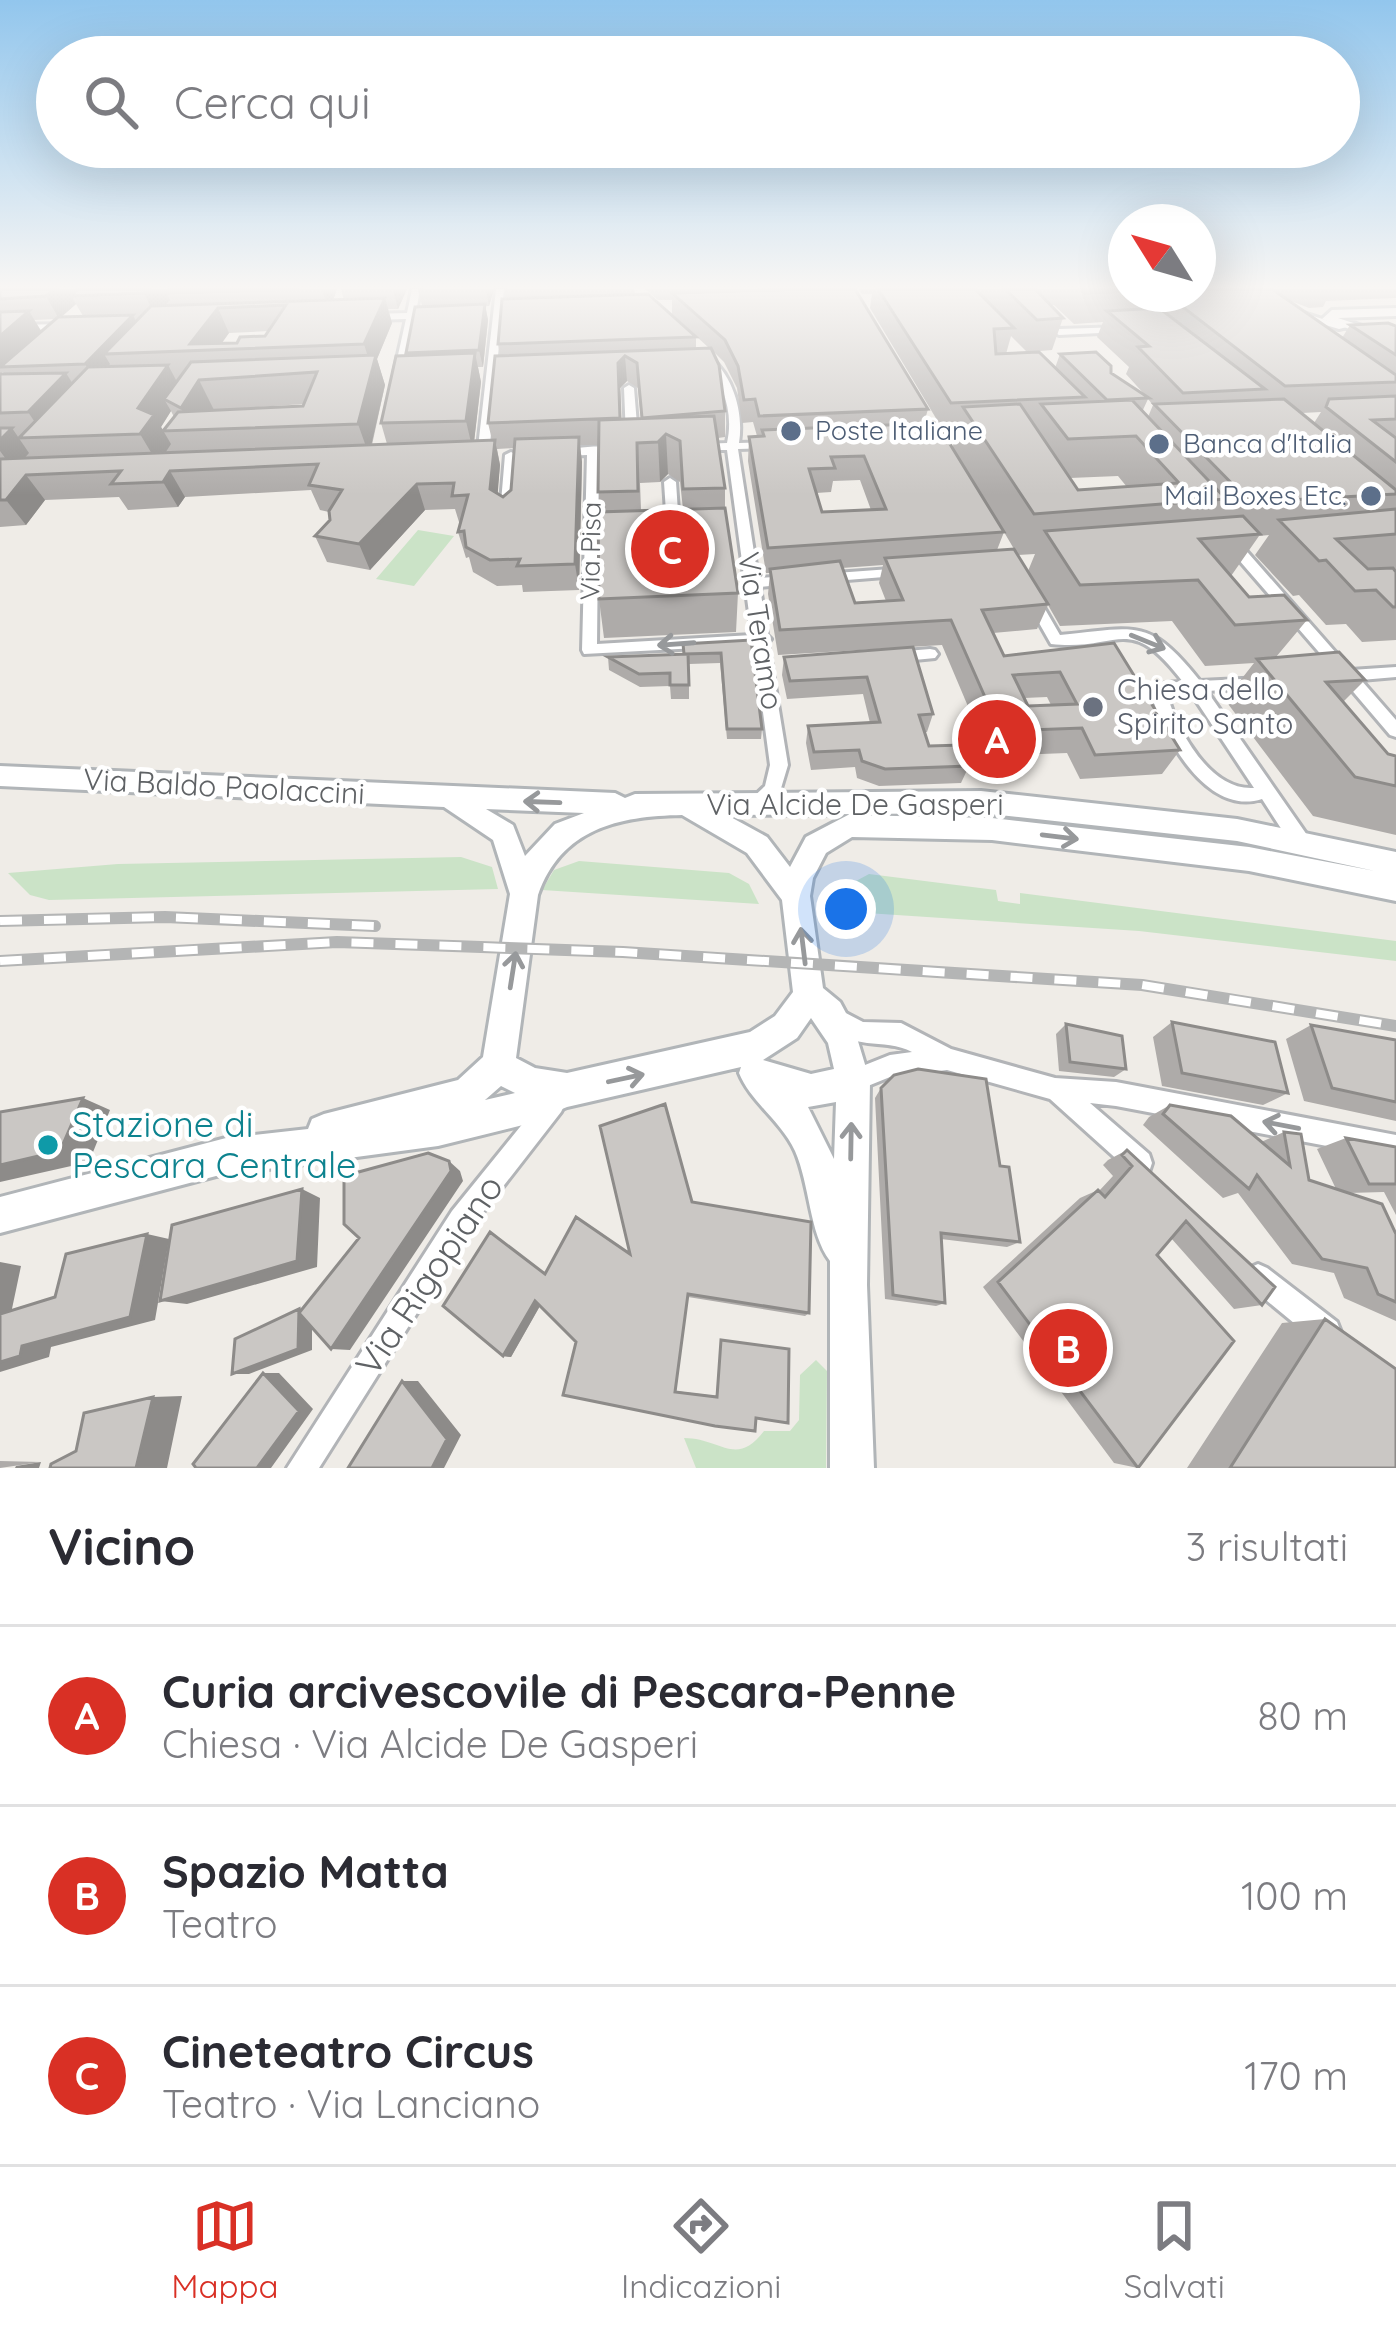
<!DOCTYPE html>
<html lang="it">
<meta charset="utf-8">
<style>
body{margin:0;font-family:Quicksand,sans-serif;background:#f2f2f3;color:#2b2b33}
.compass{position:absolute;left:1108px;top:204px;width:108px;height:108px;border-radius:50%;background:#fff;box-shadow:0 12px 48px #0002;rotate:307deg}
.you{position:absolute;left:846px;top:909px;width:42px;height:42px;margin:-30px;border:9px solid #fff;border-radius:50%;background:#1a73e8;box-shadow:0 0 0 18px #1a73e833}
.badge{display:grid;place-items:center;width:78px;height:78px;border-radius:50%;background:#d93025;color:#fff;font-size:39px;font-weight:700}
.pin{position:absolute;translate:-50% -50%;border:6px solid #fff;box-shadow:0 3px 12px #0006}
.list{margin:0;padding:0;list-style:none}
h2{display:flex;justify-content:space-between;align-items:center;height:156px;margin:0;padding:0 48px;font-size:51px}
h2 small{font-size:39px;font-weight:400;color:#7c7c81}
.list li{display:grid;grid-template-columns:78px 1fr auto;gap:36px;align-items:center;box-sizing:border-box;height:180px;padding:0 48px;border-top:3px solid #e1e1e2}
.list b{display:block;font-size:45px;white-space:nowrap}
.list p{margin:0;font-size:39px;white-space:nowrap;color:#7c7c81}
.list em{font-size:39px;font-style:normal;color:#7c7c81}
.icon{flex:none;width:66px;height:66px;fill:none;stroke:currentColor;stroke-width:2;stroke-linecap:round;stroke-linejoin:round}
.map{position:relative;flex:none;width:1396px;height:1468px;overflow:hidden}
.search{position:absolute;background:#fff;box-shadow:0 12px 48px #0002;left:36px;right:36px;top:36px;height:132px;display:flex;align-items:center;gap:30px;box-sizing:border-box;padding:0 42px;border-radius:66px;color:#7c7c81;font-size:45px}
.sheet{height:696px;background:#fff}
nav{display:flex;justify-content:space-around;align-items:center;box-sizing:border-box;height:168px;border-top:3px solid #e1e1e2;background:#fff;font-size:33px;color:#7c7c81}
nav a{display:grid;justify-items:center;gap:6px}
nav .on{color:#d93025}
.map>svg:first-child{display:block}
.green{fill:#cbe3c7}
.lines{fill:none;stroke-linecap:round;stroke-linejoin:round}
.street-casing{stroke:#b2b4b7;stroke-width:6}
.secondary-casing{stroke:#b1b5b8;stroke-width:6}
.street{fill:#fff;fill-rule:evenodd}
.secondary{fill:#fff;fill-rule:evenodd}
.rail-casing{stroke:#b4b5b5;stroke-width:12}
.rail{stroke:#fff;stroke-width:8;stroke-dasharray:22;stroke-linecap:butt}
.wall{fill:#aeaba9;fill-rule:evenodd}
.shaded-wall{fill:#8d8b89}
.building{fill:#cac7c4;stroke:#8d8b89;stroke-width:3;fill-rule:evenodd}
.oneway{stroke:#97999b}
.service-dot{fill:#5c6f8a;stroke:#fff;stroke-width:4.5}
.worship-dot{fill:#6b7280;stroke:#fff;stroke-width:4.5}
.culture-dot{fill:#0f9aa8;stroke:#fff;stroke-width:4.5}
.labels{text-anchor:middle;stroke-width:9;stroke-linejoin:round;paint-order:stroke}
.far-service-label{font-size:27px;fill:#4e5e75;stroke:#fff;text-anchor:start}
.far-street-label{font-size:27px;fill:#5f6265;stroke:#fff}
.street-label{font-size:30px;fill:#5f6265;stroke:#fff}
.worship-label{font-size:30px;fill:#5b616d;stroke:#fff;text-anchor:start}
.near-culture-label{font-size:36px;fill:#0d838f;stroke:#fff;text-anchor:start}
.near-street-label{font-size:36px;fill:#5f6265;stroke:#fff}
</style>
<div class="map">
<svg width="1396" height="1468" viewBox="0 0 1396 1468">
<rect width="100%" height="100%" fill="#efece7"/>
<path class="green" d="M418,530l36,6 -40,50 -38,-7z
M461,857l31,10 6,22 -449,11 -19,-5 -22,-22 110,-9z
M579,861l150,12 20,11 10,20 -217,-14 12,-20z
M869,874l127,16 2,11 22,3v-11l376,48v20l-257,-30 -303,-20 9,-24z
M816,1360l11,11 -1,97h-130l-12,-30c37,0 52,30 80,-7h26l9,-11 1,-45z"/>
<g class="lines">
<defs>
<path id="street" d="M412,289h8l-4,24 19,-1 4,3 -4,3h-20l-11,55 -5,3 -5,-3 12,-54 -35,1 -4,-3 4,-3 36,-1z
M496,289h8l-15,167 -6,3 -6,-3z
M1292,311h6l49,16 -8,2 -47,-14z
M73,324v4l-3,1 -70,2v-6z
M1123,327v4l-3,1 -61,3 -5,-3 5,-3z
M709,356c24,20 35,56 30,87l32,-1 6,3 -6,3 -33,1 20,129 33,-2 7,4 -7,4 -31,3 7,48 4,4 -3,4 20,122 -9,30 -23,15 -6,-2 -3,-5 18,-17 5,-21 -16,-120 -170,9 -2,-4 5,-195 -24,1 -6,-3c18,-7 52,-9 70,-3l-6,3 -22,2 -2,189 155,-9 -25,-185h-26l-6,-3 6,-3 26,-1c7,-31 -4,-60 -23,-84z
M629,385l5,3 4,49 -6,3 -6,-3 -2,-49z
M511,452l6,3 -5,59 -6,4 -6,-4 5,-59z
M670,478l6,4 3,45 -6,4 -6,-4 -3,-45z
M1237,545l5,1 109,124 45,-3v10l-35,3 35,40v17l-6,-2 -46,-54 -6,-1 -1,-7 -105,-121 -2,-3z
M904,568l7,4 -2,3 -87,7 -7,-4 7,-4z
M1033,595l5,2 22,38c76,-7 88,-19 140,46l63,-3 2,4 -2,4 -6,2 -50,3 100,144 2,6 -2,6 -7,2 -7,-2 -31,-48c-55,18 -99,-62 -111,-106 7,-12 20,-10 32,-11 -55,-72 -63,-30 -132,-38l-25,-44zM1191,693l63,95c-44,3 -76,-57 -87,-93z
M930,649l5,1 3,4 -3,4 -41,4 -8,-5 8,-5z
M840,1010l23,12 38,1 50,26 104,29 61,4 280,53v24l-280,-53 -26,-3 59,51 3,9 -3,9 -9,3 -9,-3 -81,-73 -103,-29 -57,7 -37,15 -8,-3 -3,-8 3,-8 45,-18 22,-3c-27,-15 -65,1 -83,-31l3,-8z
M553,1092l8,4 4,8 -4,8 -91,117 -151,239h-32l165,-257 93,-115z
M1258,1264l9,4 70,54 4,10 -4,10 -10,4 -10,-4 -68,-56 -4,-9 4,-9z"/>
<path id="secondary" d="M1396,308v8l-58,2 58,19v9l-74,-27 10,-9z
M0,766l615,27 10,5 10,-4 346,-3 256,28 159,33v49l-147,-30 -257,-31 -140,-3 -26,16 -13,25 -3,18 13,92 17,14 14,26 16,53 -3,204 7,183h-44v-207c-21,-28 -20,-76 -35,-110 -14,-30 -45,-50 -56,-78l2,-6 -174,40 -44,18 -85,21 -222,30 -216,57v-36l226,-59 82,-9 4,-10 12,-5 134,-34 25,-23 27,-163 -17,-54 -49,-33 -444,-21zM486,809l98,4 -29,11 -30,32 -12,-31zM981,813l256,28 138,30 -126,-24 -257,-29 -144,-3 -42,22 -16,30 -23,-30 -40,-22zM682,815l65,38 35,47 11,92 -18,24 -25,16 -183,41 -32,-5 -19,-10 22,-163c23,-66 80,-79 144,-80zM811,1018l17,25 6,26 -23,5 -48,-14 34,-22zM501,1086l14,7 -30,7zM836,1102l-2,57 -26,-52z"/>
</defs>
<use href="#street" class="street-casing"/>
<use href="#secondary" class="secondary-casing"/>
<use href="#street" class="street"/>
<use href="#secondary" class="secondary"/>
<defs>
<path id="rail" d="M0,921l165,-4 210,9
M0,961l337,-19 286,10 519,33 254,41"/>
</defs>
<use href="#rail" class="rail-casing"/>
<use href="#rail" class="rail"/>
</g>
<path class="wall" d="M0,289h337l-4,11h11l-3,-11h66l-9,20h-10l4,14 -15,36 8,26 -13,60 15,-1 -6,-21 25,-68 16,-49 -4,-17h76l-5,17h-4l3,14 -5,47h-5l3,15 -7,59 18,-1 -4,-17 12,-68 -2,-11 8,-45 -2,-10h130l1,6 61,42v12l13,-1 -37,-34v-14h-14l-13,-11h210l73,120 -4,14 29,23 4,-16h-14l-73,-122 2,-14h-10l-4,-5h268v5h72v-5h198v9l-70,3 -3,6 -14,1 -23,-9 56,39 8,-13 46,1v314l-34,2 -16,-18 -20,1 -27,-30 -6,1 -38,-41 14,-20 -10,1 -28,40 18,21 58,23 -31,37 89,23 -22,22 45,52 8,2v79l-83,-19 -88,-116 29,-37 -49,3 -33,-45 -112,5 -12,-21 -11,24 -44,4 11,23 110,-13 66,107 -18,24 -82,5 -13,-26 -78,3 -47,-111 -164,10 -10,-61 2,-21h-4l-18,-112 1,-24 8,-1 -4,-14 -11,1 -5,-35 -13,-26 -12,-12 13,61v26l-7,1 7,50v20l13,85 -2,39 -132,6 -5,-39v-154h-19l2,17 -3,128 -56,2 -1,-7 -25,1 -24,-14 -4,-15 -3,1 -8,-26 3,-10h-2l-4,-13 -30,1 -55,60 -43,-8 -12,-26 15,-16 -1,-8 -9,-2 -9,-20 -126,7 -7,10 -50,3 -9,-13 -74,3 -19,25 -26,2v-153h4l-1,-2 -3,2zM76,304l7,12 -22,1zM1051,305h3l20,19 29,-2 -6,15 32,30 -3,7 19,21 -34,-22 -51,-19 -5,14 -49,-14 5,-18 16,16 25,-2 11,-32zM56,319l-15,12 -7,-11zM269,331l-4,5 -28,7h-16l8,-10zM627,381l11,7 3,31 -20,1 -1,-32zM1148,399l5,6 -5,12 -6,-5zM304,404l-1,2 -89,4zM171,411l3,6 -10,14 -3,-4zM1321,412l-7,11 -12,-10zM515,448l-4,42 -8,7 -6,-3 3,-29 -3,-16zM668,474l12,8 3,27 -42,1 -1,-27 20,-1zM1118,476l9,11 -49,3 -8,-12zM860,480l11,30 -49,2 -6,-19 15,-1 2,-11zM1004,532l10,17 -17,1zM1035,554l-7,17 -10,-16zM694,561l1,10 -54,3 -2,-9zM883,565l-4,18 7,18 -31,2 -13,-35zM1047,697l4,8 -23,1 -4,-8z
M751,640l11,89 -1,10h-34l-7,-76 -31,1v35h-18l-1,-13 -30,1 -31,-17 -1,-13 75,-3z
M913,647l20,67 -6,18h-3l5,14 40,20 -8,17 -82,3 -22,-8 -2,-11 -44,3 -5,-27 2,-17 62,-3 -7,-29 -76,5 -5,-24 2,-18z
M1172,1022l116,71 -25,12 -101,-19 -9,-49z
M1066,1024l60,45 -12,8 -55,-6 -3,-37z
M1311,1025l85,15v81l-92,-20 -18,-62z
M881,1088l119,78 20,76 -13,5 -66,-8 4,64 -9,3 -51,-7 -10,-201z
M665,1104l27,98 119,20 -2,91 -4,3 -117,-19 -12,94 40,5 5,-56 68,9 -1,74 -32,-5 -1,13 -40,-5 -152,-31 13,-53 -36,-36 -29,51 -8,-1 -60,-50 47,-74 55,42 31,-57 54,37 -30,-128z
M1170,1105l91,37 23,-10 25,48 27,9 -19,-40 29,-11 50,9v68l-12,-23 -36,1 48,41v87l-52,-23 -10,-25 -42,-9 -54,-71 -15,5 -80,-73 6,-8z
M1127,1150l135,155 -28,4 -63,-71 -14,17 -19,213 -24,-5 -131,-176 97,-89 18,-8 1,1 14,-15 -10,-11 5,-5z
M1325,1319l71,149h-209l95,-145z
M0,1461l41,1 -41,6z"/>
<path class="shaded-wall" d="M55,289h39l-23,7 5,8 -17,15 -13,-23z
M148,289h32l-14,4 4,7 -15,16 -11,-23z
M322,289h15l-8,22z
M393,289h14l-9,20z
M486,289h8l-5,17z
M385,298l7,25 -15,36 8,26 -16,70 -11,-31 14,-54 -8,-26z
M485,304l3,16 -5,47 -4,-17z
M218,308l11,25 -12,17 -27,-6z
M29,311l14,23 -43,33v-31z
M133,315l8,16 -37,23 6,10 -15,17 -10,-17z
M475,353l6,29 -8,69 -7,-30z
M625,356l2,25 -7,7 2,55 -4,-80z
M168,365l15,28 -19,6 7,12 -10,16 10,17 -13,20 -18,-30 -2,-26z
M66,373l15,24 -36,40 -17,-25z
M199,380l15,30 -22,20 -11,-22z
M12,428l17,25 -15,17 -14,-19v-11z
M666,434l2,40 -8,8 -2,-40z
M579,437l3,25 -3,128 -4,-26z
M495,440l5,25 -4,50 -6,-26z
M170,471l15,26 -7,10 -15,-25z
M26,475l19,25 -19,25 -20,-25z
M417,484l8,26 -55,60 -11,-26z
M83,1098l27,12 -21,52 -89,20v-17z
M449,1161l11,10 3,10 -113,169 -19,-1z
M302,1189l18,9 -3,69 -130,37 -27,-3z
M147,1234l22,5 -14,81 -104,27 -2,10 -49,15v-10l22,-16z
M0,1262l21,4 -12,57 -9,-1z
M535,1301l6,3 -30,53 -8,-1z
M299,1309l13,2v39l-63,24h-17z
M263,1373h16l34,36 -42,59h-14z
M402,1381h16l43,54 -17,33h-12z
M182,1396l-15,72h-31l17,-71z
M41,1462l-2,6h-24l1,-2z"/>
<path class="building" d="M0,289h55l-9,7 -46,3z
M78,289h70l-4,4 -73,3z
M170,289h129l-133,4z
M810,289h45l73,120 -169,7 -4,-17 -11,1 -6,-34 -13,-26 -53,-47z
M878,289h97l39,39 -20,1 2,25 43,-2 46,45 -134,6z
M1005,289h30l28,29 -26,2z
M1081,289h45v2l-41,2z
M1198,289h74l124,86v7l-111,4 -119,-92h32z
M648,294l48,43 -198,7 4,-45z
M385,298l-21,46 -260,10 47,-48zM286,305l-21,31 -25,1 -3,6 -47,1 28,-36z
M485,304l-6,46 -73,3 9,-46z
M1159,308l106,81 -82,4 -45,-46 11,-1 -42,-35z
M29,311l-29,25v-24z
M133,315l-48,49 -85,3 58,-50z
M1388,323l8,3v29l-46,-30z
M711,348l8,17 6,46 -83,7 -5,-55 -12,-7 -7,7 2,55 -132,5 7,-67z
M1096,352l15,14v7l38,25 -42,2 -47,-46z
M475,353l-9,68 -85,2 15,-67z
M376,355l-18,69 -195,7 15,-19 125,-6 14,-34 -118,8 -18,28 -17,-9 27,-37z
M168,365l-30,43 16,7 -14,19 -121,4 69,-71z
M66,373l-38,39 -28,1v-39z
M1396,396v23l-24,1 24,18v24l-70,-55 3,-8z
M1284,399l112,91v4l-146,8 -96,-98z
M1132,400l94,99 -192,15 -71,-107 57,-3 58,86 101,-7 -43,-47 -68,3 -27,-35z
M714,416l11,72 -42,1 -3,-48 -14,-7 -8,8 -21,1 1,48 -40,1 1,-72z
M937,423l67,109 -236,16 -19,-111 15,-1 -2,-6zM864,456l22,53 -64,3 -13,-43 26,-1 -4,-11z
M0,428h12l-12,12z
M579,437l-4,127 -58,2 3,-7 -30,1 -24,-13 -2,-16 -6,1 10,-37 -16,1 2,-13 -37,1 -58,60 -44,-8 15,-16 -1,-9 13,-21 -33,-5 9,-21 -148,7 -7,11 -52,2 10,-13 -95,4 -20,25h-6v-41l495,-19 -5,49 13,8 8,-7 4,-51z
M725,508l13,85 -139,6 -1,-87zM694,523l5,47 -58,4 -7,-48z
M1396,509v25l-60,5 32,30 25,-1 3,4v35h-3l-17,-17 -21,1 -29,-31 -7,1 -40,-41z
M1243,516l17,18 -61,5 50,58 35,-2 23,25 -72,5 -37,-45 -118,5 -35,-54z
M1014,549l34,55 -66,6 22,46 110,-13 66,107 -85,5 -13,-27 -82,3 -49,-111 -171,10 -10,-61 70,-8 15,42 48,-3 -18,-42zM1060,672l17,32 -49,2 -15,-31z
M751,640l11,89h-35l-6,-76 -37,1 -1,-10z
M913,647l20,67 -14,1 10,31 33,-1 7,21 -84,3 -23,-8 -3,-11 -45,2 -6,-26 72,-4 -13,-45 -77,4 -6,-24z
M1339,652l26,28 -39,2 62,72 8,2v30l-41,-9 -98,-118z
M688,654l1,31h-19v-12l-31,1 -31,-17z
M1172,1022l103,20 13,51 -106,-20z
M1066,1024l56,12 4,33 -56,-7z
M1311,1025l85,15v62l-64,-14z
M918,1069l68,10 14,87 9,1 11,75 -79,-9 4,70 -52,-8 -12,-207 13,-13z
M83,1098l-23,53 -60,14v-53z
M665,1104l27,98 119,20 -2,91 -121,-19 -13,98 42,5 4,-57 68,9 -1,74 -32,-5 -1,13 -40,-5 -152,-31 13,-53 -41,-41 -32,55 -60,-50 47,-74 55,42 31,-57 54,37 -30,-128z
M1170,1105l61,11 59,50 -6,-34 17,2 8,46 73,24 14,30v68l-18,-8 -11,-26 -45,-9 -65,-84 -8,14 -86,-75z
M1346,1138l50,9v37h-27z
M1127,1150l148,137 -13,18 -76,-84 -29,34 77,86 -96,127 -140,-186 100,-92 7,7 27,-31 -10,-11z
M428,1153l21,8 2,10 -120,178 -32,-36 60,-75 -15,-14v-48z
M302,1189l-5,72 -137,40 12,-76z
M147,1234l-17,83 -108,29 -2,10 -20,6v-48l55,-17 11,-43z
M299,1309l-1,40 -66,25 3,-35z
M1325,1319l71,50v99h-166z
M263,1373l36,38 -42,57h-61l-3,-4z
M402,1381l45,58 -15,29h-84z
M153,1397l-17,71h-86l1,-4 25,-13 8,-38z"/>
<defs><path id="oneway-shaft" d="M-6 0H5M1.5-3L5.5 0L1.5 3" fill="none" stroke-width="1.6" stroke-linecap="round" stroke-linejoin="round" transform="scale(3)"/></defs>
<g class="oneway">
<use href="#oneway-shaft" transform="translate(1148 642) rotate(22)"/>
<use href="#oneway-shaft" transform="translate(676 644) rotate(176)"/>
<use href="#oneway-shaft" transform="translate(542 802) rotate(-178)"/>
<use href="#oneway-shaft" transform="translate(1060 837) rotate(7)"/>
<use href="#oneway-shaft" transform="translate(803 946) rotate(-97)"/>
<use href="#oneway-shaft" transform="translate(513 970) rotate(-81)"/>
<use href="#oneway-shaft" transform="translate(626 1078) rotate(-12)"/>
<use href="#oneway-shaft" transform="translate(1281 1125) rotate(-169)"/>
<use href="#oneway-shaft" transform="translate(851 1141) rotate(-89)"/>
</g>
<linearGradient id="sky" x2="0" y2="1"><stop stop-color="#92c6ed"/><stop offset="0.58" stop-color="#f8f6f4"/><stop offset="1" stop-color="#f8f6f4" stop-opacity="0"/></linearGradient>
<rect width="1396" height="495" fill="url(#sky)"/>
<g class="service-dot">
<circle cx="791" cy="431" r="12"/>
<circle cx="1159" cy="444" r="12"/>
<circle cx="1371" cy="496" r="12"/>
</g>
<circle class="worship-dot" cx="1093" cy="707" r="12"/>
<circle class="culture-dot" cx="48" cy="1145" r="12"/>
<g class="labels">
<g class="far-service-label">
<text x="815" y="440">Poste Italiane</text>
<text x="1183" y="453">Banca d'Italia</text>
<text x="1347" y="505" text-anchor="end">Mail Boxes Etc.</text>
</g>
<g class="far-street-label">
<text transform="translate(591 551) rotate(-89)" y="9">Via Pisa</text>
</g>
<g class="street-label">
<text transform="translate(760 631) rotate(81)" y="10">Via Teramo</text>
<text transform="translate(224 787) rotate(3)" y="10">Via Baldo Paolaccini</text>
<text x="855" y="815">Via Alcide De Gasperi</text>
</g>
<g class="worship-label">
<text x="1117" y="700">Chiesa dello<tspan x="1117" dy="34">Spirito Santo</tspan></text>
</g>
<g class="near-culture-label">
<text x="72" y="1137">Stazione di<tspan x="72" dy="41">Pescara Centrale</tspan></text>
</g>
<g class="near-street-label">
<text transform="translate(429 1275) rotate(-56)" y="13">Via Rigopiano</text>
</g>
</g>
</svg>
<svg class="compass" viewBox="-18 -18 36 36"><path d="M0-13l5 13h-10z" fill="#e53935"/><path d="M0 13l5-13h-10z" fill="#7c7c81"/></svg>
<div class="you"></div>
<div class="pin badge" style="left:997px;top:739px">A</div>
<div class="pin badge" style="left:1068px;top:1348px">B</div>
<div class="pin badge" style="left:670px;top:549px">C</div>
<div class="search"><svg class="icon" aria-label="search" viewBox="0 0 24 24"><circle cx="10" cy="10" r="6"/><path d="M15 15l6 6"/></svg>Cerca qui</div>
</div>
<section class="sheet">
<h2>Vicino<small>3 risultati</small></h2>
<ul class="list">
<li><span class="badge">A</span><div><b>Curia arcivescovile di Pescara-Penne</b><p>Chiesa · Via Alcide De Gasperi</p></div><em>80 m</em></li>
<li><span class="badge">B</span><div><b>Spazio Matta</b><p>Teatro</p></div><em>100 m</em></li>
<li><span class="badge">C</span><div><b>Cineteatro Circus</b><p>Teatro · Via Lanciano</p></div><em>170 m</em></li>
</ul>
</section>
<nav>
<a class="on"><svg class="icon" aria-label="map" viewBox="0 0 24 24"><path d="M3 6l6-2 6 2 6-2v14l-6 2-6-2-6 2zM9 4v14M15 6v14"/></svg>Mappa</a>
<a><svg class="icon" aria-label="directions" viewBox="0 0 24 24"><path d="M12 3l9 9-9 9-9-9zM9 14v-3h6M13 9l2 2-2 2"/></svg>Indicazioni</a>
<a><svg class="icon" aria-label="saved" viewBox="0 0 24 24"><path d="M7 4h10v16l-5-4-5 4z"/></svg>Salvati</a>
</nav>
